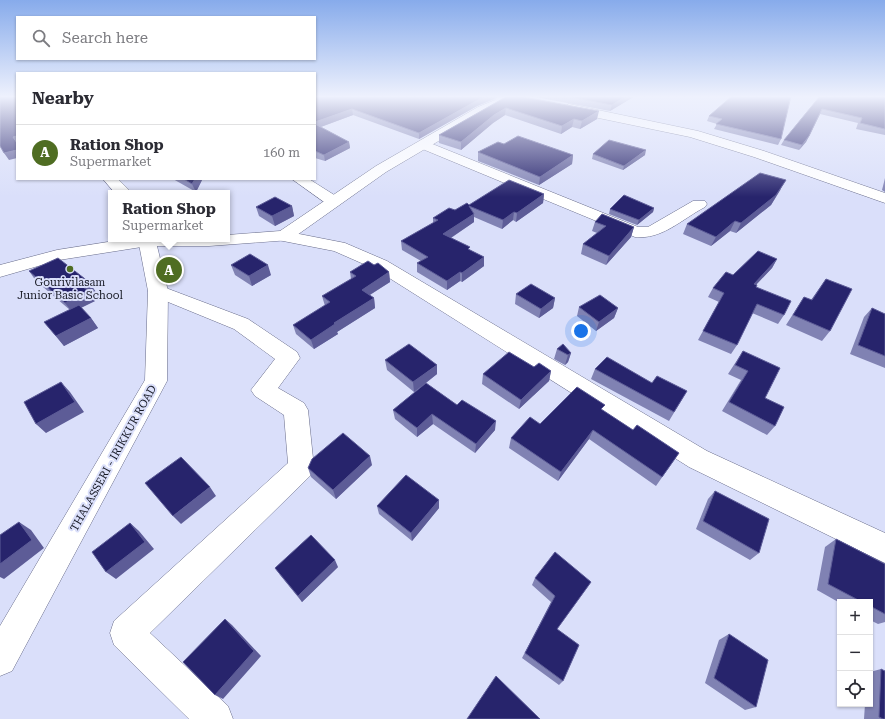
<!DOCTYPE html>
<meta charset="utf-8">
<style>
body{margin:0;font-family:"Roboto Serif",serif;background:#f2f2f3;color:#2b2b33}
.controls{position:absolute;right:12px;bottom:12px;display:grid;overflow:hidden;border-radius:0px;box-shadow:0 1px 3px #0004}
.controls button{width:36px;height:36px;display:grid;place-items:center;padding:0;border:0;border-bottom:1px solid #e1e1e2;background:#fff;color:#2b2b33;font:20px sans-serif}
.you{position:absolute;left:581px;top:331px;width:14px;height:14px;margin:-10px;border:3px solid #fff;border-radius:50%;background:#1a73e8;box-shadow:0 0 0 6px #1a73e833}
.badge{display:grid;place-items:center;width:26px;height:26px;border-radius:50%;background:#4f6d22;color:#fff;font-size:13px;font-weight:700}
.pin{position:absolute;translate:-50% -50%;border:2px solid #fff;box-shadow:0 1px 4px #0006}
.popup{position:absolute;left:108px;top:190px;width:122px;height:52px;box-sizing:border-box;display:grid;place-content:center;border-radius:0px;background:#fff;filter:drop-shadow(0 1px 3px #0005);font-size:13px;white-space:nowrap;color:#7c7c81}
.popup b{font-size:15px;color:#2b2b33}
.popup::after{content:'';position:absolute;left:50%;top:100%;margin-left:-8px;border:8px solid transparent;border-top-color:#fff}
.list{margin:0;padding:0;list-style:none}
h2{display:flex;justify-content:space-between;align-items:center;height:52px;margin:0;padding:0 16px;font-size:17px}
h2 small{font-size:13px;font-weight:400;color:#7c7c81}
.list li{display:grid;grid-template-columns:26px 1fr auto;gap:12px;align-items:center;box-sizing:border-box;height:56px;padding:0 16px;border-top:1px solid #e1e1e2}
.list b{display:block;font-size:15px;white-space:nowrap}
.list p{margin:0;font-size:13px;white-space:nowrap;color:#7c7c81}
.list em{font-size:13px;font-style:normal;color:#7c7c81}
.icon{flex:none;width:22px;height:22px;fill:none;stroke:currentColor;stroke-width:2;stroke-linecap:round;stroke-linejoin:round}
.map{position:relative;flex:none;width:885px;height:719px;overflow:hidden}
.search{position:absolute;background:#fff;box-shadow:0 1px 3px #0004;left:16px;top:16px;width:300px;height:44px;display:flex;align-items:center;gap:10px;box-sizing:border-box;padding:0 14px;border-radius:0px;color:#7c7c81;font-size:15px}
.panel{position:absolute;background:#fff;box-shadow:0 1px 3px #0004;left:16px;top:72px;width:300px;height:108px;border-radius:0px}
.map>svg:first-child{display:block}
.lines{fill:none;stroke-linecap:round;stroke-linejoin:round}
.street-casing{stroke:#686c8a;stroke-width:1}
.secondary-casing{stroke:#686c8a;stroke-width:1}
.street{fill:#fff;fill-rule:evenodd}
.secondary{fill:#fff;fill-rule:evenodd}
.wall{fill:#8082b3}
.shaded-wall{fill:#5d5c97}
.building{fill:#27246c;stroke:#5d5c97}
.poi-dot{fill:#4f6d22;stroke:#dadffa;stroke-width:1.5}
.labels{text-anchor:middle;stroke-width:4;stroke-linejoin:round;paint-order:stroke}
.poi-label{font-size:11px;fill:#171924;stroke:#dadffa}
.street-label{font-size:11px;fill:#171924;stroke:#dadffa}
</style>
<div class="map">
<svg width="885" height="719" viewBox="0 0 885 719">
<rect width="100%" height="100%" fill="#dadffa"/>
<g class="lines">
<defs>
<path id="street" d="M569,104l129,27 66,20 121,42v10l-131,-46 -64,-20 -125,-26 -2,-3z
M425,141l213,86h10l45,-26h12l2,3 -2,3c-23,12 -43,33 -70,30l-215,-89 -2,-3 2,-3z
M292,179h17l30,19 2,3 -2,3h-12z
M284,231l61,12 42,18 320,190 178,82v30l-196,-96 -314,-198 -41,-18 -56,-11 -3,-4 3,-4z
M127,239h28l2,2 -3,4 -6,1 -89,14 -59,17v-12l57,-15z
M158,285l90,34 49,33 3,6 -22,30 26,15 4,7 6,58 -4,8 -160,157 78,73 5,13h-44l-75,-74 -4,-12 4,-12 174,-158 -4,-48 -29,-19 -4,-6 24,-31 -41,-30 -83,-34 -3,-4 3,-4z"/>
<path id="secondary" d="M498,96h11l-6,8 -17,9 -100,59 -96,68 -81,6h-52l11,45 -1,90 -155,290 -12,5v-50l145,-246 3,-89 -10,-52h89v-4l53,-4 96,-65 102,-59 17,-7z
M103,179h15l14,14h-17z"/>
</defs>
<use href="#street" class="street-casing"/>
<use href="#secondary" class="secondary-casing"/>
<use href="#street" class="street"/>
<use href="#secondary" class="secondary"/>
</g>
<path class="wall" d="M315,96h181l-2,3 -17,7 -58,33 -66,-24 -32,12 28,15 1,6 -25,13 -10,-3z
M530,96h105l-25,15z
M732,96l49,43 -3,6 -64,-16 3,-5 -10,-3 2,-5z
M820,96h65v39l-29,-6 2,-6 -38,-9 -14,28 -7,8 -18,-5 3,-5z
M504,98l93,21 -17,10 -8,-2 -11,7 -56,-19 -12,8 -32,27 -22,-7v-8z
M504,144l69,11 -1,9 -33,21 -61,-24v-9z
M593,154l52,1 -22,15 -31,-11z
M885,178v14l-3,-2z
M173,179h29v1l-6,12z
M781,189l-10,16 -35,28 -6,-2 -19,15 -28,-12 4,-10z
M544,194l-1,9 -27,19 -3,-2 -11,9 -28,-12v5l-23,16 19,12 14,7v9l-22,16 -2,-1 -13,9 -30,-18v-9l4,-2 -19,-11 -1,-9 32,-18v-5l36,-13z
M292,206l2,10 -19,10 -16,-10 -3,-9z
M654,208l-1,4 -16,13 -28,-11 1,-5z
M595,222l39,5 -3,10 -25,28 -25,-11 2,-10 14,-11 -5,-2z
M777,259l-5,9 -16,17v2l28,28 -6,9 -26,-11 -15,32 -6,9 -33,-14 21,-38 -11,-5 5,-9 20,-13z
M231,265l40,10 -19,11 -17,-11z
M374,265l15,7 1,10 -20,13 4,3 1,10 -38,24 1,2 -24,15 -18,-15 -3,-9 32,-19 -3,-10 29,-17 -1,-7z
M29,271l67,21 -5,3 4,6 -14,7 10,10 7,10 -34,18 -20,-24 26,-12 -34,-29z
M826,279l4,52 -8,10 -36,-16 18,-28 7,3z
M516,294l39,4 -2,10 -14,10 -24,-14z
M579,307l39,1 -4,10 -18,13 -19,-15z
M872,308l13,6v54l-35,-14 14,-37z
M557,349l14,4 -3,9 -3,3 -11,-6z
M743,351l22,47 10,28 -8,9 -45,-24 19,-31 -13,-6z
M385,360l52,14 -11,9 31,22 38,25 -20,23 -42,-29 -16,13 -22,-18 -2,-9 32,-26 -11,8 -27,-22z
M534,367l17,4 -2,10 -30,28 -37,-25 1,-10z
M595,369l57,14 35,8 -18,30 -78,-42z
M603,411l30,19 46,23 -23,33 -67,-47 -31,42 -49,-33 2,-10 29,-14z
M372,465l-36,34 -25,-22 -3,-9z
M715,491l44,62 -9,7 -54,-31 12,-30z
M377,506l62,2 -27,33 -33,-27z
M836,539l49,25v58l-7,2 -8,-4v-18h-30v1l-23,-13 8,-43z
M338,567l-36,35 -22,-27 -5,-7z
M535,578l56,4 -34,47 6,52 -4,4 -37,-27 29,-56 -19,-17z
M729,634l27,73 -11,3 -40,-27 14,-43z
M881,669l4,50h-21l1,-15h5v-32z"/>
<path class="shaded-wall" d="M485,96h11l-2,3 -17,7 -58,33v-6l59,-33z
M626,96h9l-25,15 2,-6z
M506,108l-1,7 -12,8 -32,27v-8l33,-27z
M352,109l1,6 -38,14v-7z
M599,111l-2,8 -17,10 2,-8z
M574,119l-2,8 -11,7 1,-8z
M17,136v7l-4,-6z
M809,136l-3,6 -7,8 3,-5z
M349,142l1,6 -25,13 -1,-6z
M17,150v8l-8,2 -5,-7z
M646,150l-1,5 -22,15 1,-4z
M573,155l-1,9 -33,21 1,-8z
M195,179h7v1l-6,12 -4,-8z
M786,180l-15,25 -35,28 5,-10z
M544,194l-1,9 -27,19 1,-9z
M292,206l2,10 -19,10 -3,-10z
M654,208l-1,4 -16,13 2,-5z
M514,212l-1,8 -11,9 1,-9z
M474,214v8l-31,21v-9z
M735,221l-5,10 -19,15 5,-9z
M634,227l-3,10 -25,28 3,-9z
M484,257v9l-22,16v-9z
M777,259l-5,9 -24,25 6,-9z
M268,265l3,10 -19,11 -3,-10z
M389,272l1,10 -27,17 -1,-9z
M460,272v9l-13,9v-9z
M89,282l7,10 -5,3 4,6 -23,11 -7,-9 17,-17z
M374,298l1,10 -38,24 1,2 -24,15 -3,-9 23,-17z
M555,298l-2,10 -14,10 2,-9z
M618,308l-4,10 -18,13 3,-9z
M91,318l7,10 -34,18 -8,-10z
M571,353l-3,9 -3,3 3,-10z
M437,365v9l-23,18 -1,-10z
M551,371l-2,10 -30,28 2,-9z
M61,382l9,10 14,20 -38,21 -10,-9z
M432,414l1,10 -16,13v-9z
M496,421l-1,9 -20,23 1,-9z
M593,430l-4,9 -31,42 3,-9z
M370,456l2,9 -36,34 -3,-9z
M210,487l6,9 -35,28 -8,-8z
M439,500v8l-27,33 -1,-8z
M19,522l12,8 13,18 -40,31 -4,-2v-13z
M130,523l9,8 15,18 -38,30 -10,-7z
M335,560l3,7 -36,35 -4,-6z
M225,619l7,6 29,31 -38,43 -8,-4z"/>
<path class="building" d="M0,96h17v40l-4,1 4,6v7l-13,3 -4,-7z
M315,96h170l-7,4 -59,33 -67,-24 -37,13z
M506,96h12l81,15 -17,10 -8,-2 -12,7 -56,-18 -12,7 -33,27 -22,-7 65,-37z
M564,96h62l-14,9z
M732,96h59l-10,43 -65,-15 6,-5 -13,-3z
M820,96h65v33l-25,-6 2,-5 -40,-9 -13,27 -7,9 -18,-5z
M315,124l34,18 -25,13 -9,-4z
M518,136l55,19 -33,22 -62,-25 20,-10 6,2z
M609,140l37,10 -22,16 -31,-12z
M760,173l26,7 -10,15 -35,28 -6,-2 -19,16 -29,-13z
M184,179h11l-3,5z
M509,180l35,14 -27,19 -3,-1 -11,8 -34,-14 5,8 -31,20 27,13 -2,2 16,8 -22,16 -2,-1 -13,9 -30,-18 11,-6 -27,-16 37,-21 -5,-2 16,-10 6,2 12,-7 2,2z
M624,195l30,13 -15,12 -29,-11z
M275,197l17,9 -20,10 -16,-9z
M602,214l32,13 -25,29 -26,-12 23,-18 -11,-4z
M758,251l19,8 -23,25 3,1 -1,2 35,14 -7,14 -27,-11 -20,41 -34,-14 21,-38 -11,-5 13,-16 7,3z
M250,254l18,11 -19,11 -18,-11z
M58,258l31,24 -7,4 6,5 -23,12 -36,-32z
M368,261l6,4 4,-2 11,9 -27,18 12,8 -40,25 1,1 -24,16 -18,-15 37,-23 -8,-6 34,-20 -6,-4z
M826,279l26,10 -22,42 -37,-16 11,-18 8,3z
M531,284l24,14 -14,11 -25,-15z
M600,295l18,13 -19,14 -20,-15z
M79,305l12,13 -35,18 -12,-14z
M872,308l13,6v42l-27,-11z
M409,344l28,21 -24,17 -28,-22z
M563,344l8,9 -3,2 -11,-6z
M743,351l37,17 -15,30 19,9 -9,19 -46,-24 19,-31 -13,-6z
M509,352l25,15 5,-4 12,8 -30,29 -38,-26z
M607,357l45,26 5,-7 30,15 -13,21 -79,-43z
M61,382l14,20 -39,22 -12,-22z
M426,383l31,22 5,-5 34,21 -20,23 -44,-30 -15,14 -24,-18z
M577,387l28,18 -4,4 32,21 4,-5 42,28 -17,24 -69,-47 -32,42 -50,-34 19,-21 10,7z
M343,433l27,23 -37,34 -25,-22 4,-9z
M181,457l29,30 -37,29 -28,-33z
M406,475l33,25 -28,33 -34,-27z
M715,491l54,28 -10,34 -56,-32z
M19,522l13,18 -32,24v-29z
M130,523l15,19 -39,30 -14,-20z
M311,535l24,25 -37,36 -23,-28z
M836,539l49,25v50l-15,-8v-4h-8l-34,-18z
M555,552l36,30 -34,47 22,16 -16,36 -38,-28 30,-57 -20,-18z
M225,619l29,32 -39,44 -32,-33z
M729,634l39,26 -12,47 -42,-29z
M881,669l4,2v48h-2l-4,-2z
M496,676l44,43h-73z"/>
<linearGradient id="sky" x2="0" y2="1"><stop stop-color="#87abeb"/><stop offset="0.49" stop-color="#eef1fd"/><stop offset="1" stop-color="#eef1fd" stop-opacity="0"/></linearGradient>
<rect width="885" height="197" fill="url(#sky)"/>
<circle class="poi-dot" cx="70" cy="269" r="4"/>
<g class="labels">
<g class="poi-label">
<text x="70" y="286">Gourivilasam<tspan x="70" dy="13">Junior Basic School</tspan></text>
</g>
<g class="street-label">
<text transform="translate(113 458) rotate(-61)" y="4">THALASSERI - IRIKKUR ROAD</text>
</g>
</g>
</svg>
<div class="controls">
<button>+</button>
<button>−</button>
<button><svg class="icon" aria-label="locate" viewBox="0 0 24 24"><circle cx="12" cy="12" r="6"/><path d="M12 2v4M12 18v4M2 12h4M18 12h4"/></svg></button>
</div>
<div class="you"></div>
<div class="pin badge" style="left:169px;top:270px">A</div>
<div class="popup"><b>Ration Shop</b>Supermarket</div>
<div class="search"><svg class="icon" aria-label="search" viewBox="0 0 24 24"><circle cx="10" cy="10" r="6"/><path d="M15 15l6 6"/></svg>Search here</div>
<section class="panel">
<h2>Nearby<small></small></h2>
<ul class="list">
<li><span class="badge">A</span><div><b>Ration Shop</b><p>Supermarket</p></div><em>160 m</em></li>
</ul>
</section>
</div>
